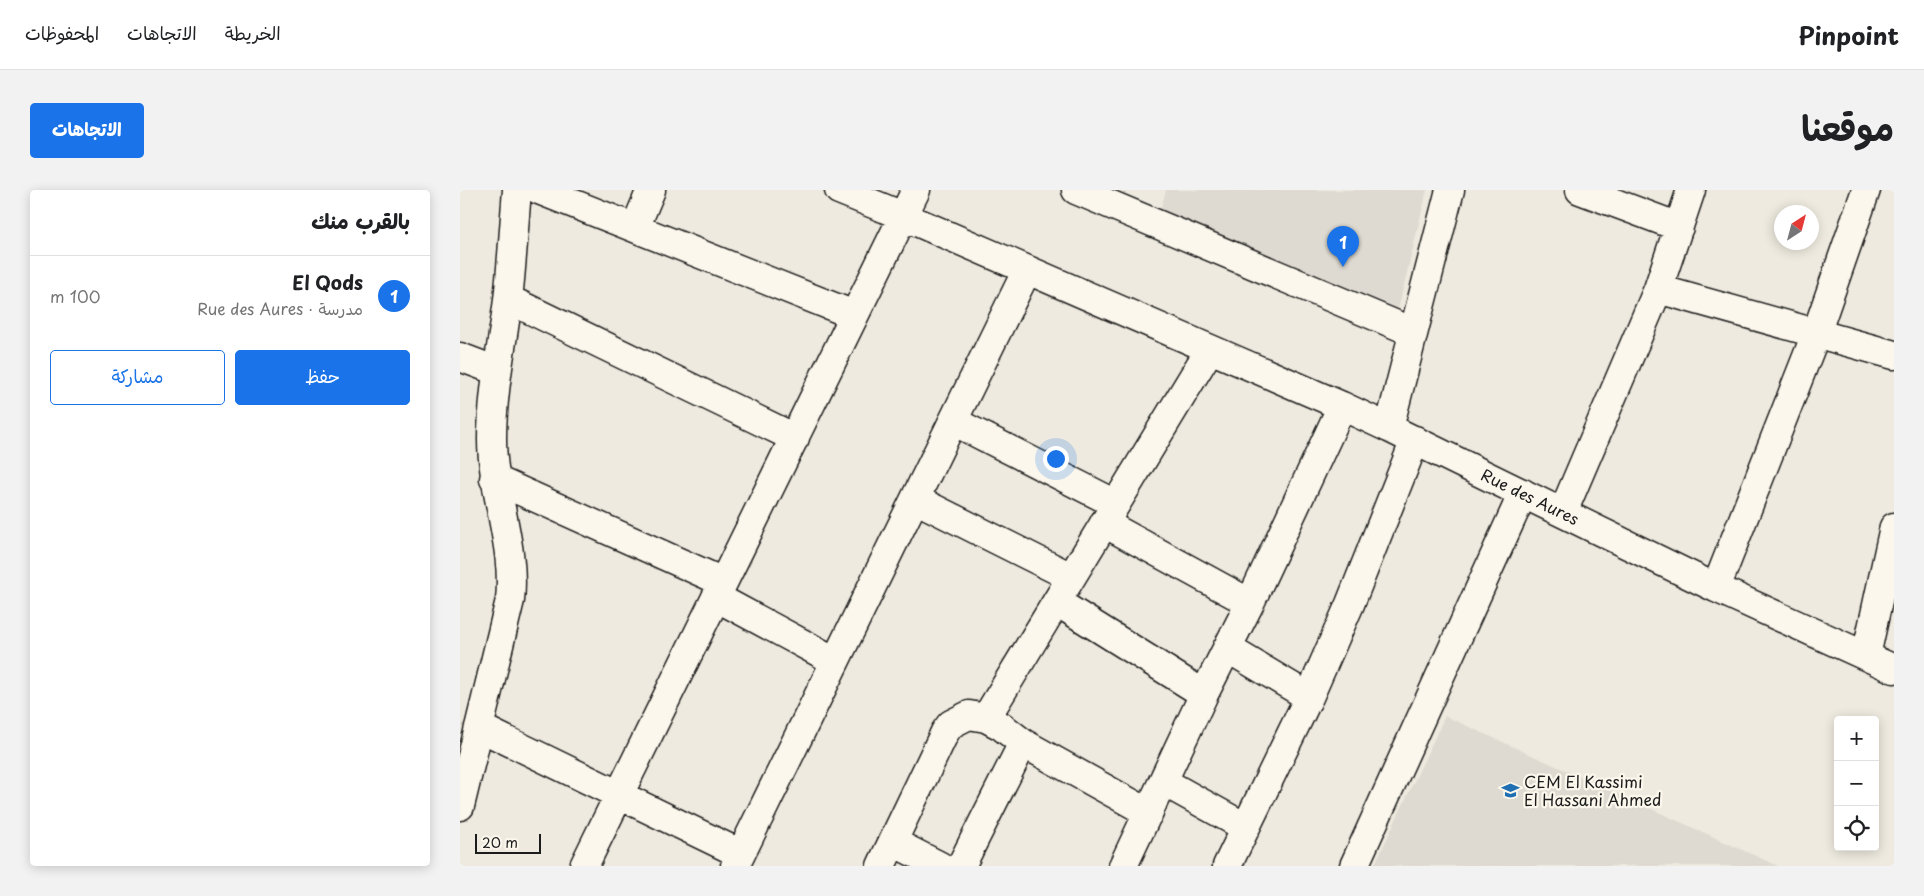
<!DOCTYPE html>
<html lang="ar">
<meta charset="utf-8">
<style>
body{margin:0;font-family:"Playpen Sans","Playpen Sans Arabic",sans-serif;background:#f2f2f2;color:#202124;direction:rtl}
.controls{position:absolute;right:15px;bottom:15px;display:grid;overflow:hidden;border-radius:5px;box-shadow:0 2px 12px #0003}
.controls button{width:45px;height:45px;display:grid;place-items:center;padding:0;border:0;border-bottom:1px solid #e0e0e0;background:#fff;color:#202124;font:25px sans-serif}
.compass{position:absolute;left:1314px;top:15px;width:45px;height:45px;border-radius:50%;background:#fff;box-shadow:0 2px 12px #0003;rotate:36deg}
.scale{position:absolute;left:15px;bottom:12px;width:66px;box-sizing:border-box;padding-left:5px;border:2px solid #1c1c1c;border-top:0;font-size:14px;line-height:18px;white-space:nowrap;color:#1c1c1c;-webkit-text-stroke:4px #fbf7ec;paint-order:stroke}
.you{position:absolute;left:595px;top:268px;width:18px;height:18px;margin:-12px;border:4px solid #fff;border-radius:50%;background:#1a73e8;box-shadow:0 0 0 8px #1a73e833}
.badge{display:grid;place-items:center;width:32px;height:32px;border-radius:50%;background:#1a73e8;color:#fff;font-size:16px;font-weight:700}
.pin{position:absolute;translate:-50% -41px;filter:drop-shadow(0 1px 2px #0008)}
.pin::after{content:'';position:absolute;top:26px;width:18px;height:15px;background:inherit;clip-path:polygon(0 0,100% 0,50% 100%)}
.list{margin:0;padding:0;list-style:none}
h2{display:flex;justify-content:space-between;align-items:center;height:65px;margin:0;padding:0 20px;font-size:21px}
h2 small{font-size:16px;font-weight:400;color:#757577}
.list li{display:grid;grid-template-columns:32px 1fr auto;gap:15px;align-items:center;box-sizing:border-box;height:80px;padding:0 20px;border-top:1px solid #e0e0e0}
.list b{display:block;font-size:19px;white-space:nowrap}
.list p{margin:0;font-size:16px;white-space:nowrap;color:#757577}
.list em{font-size:16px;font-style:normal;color:#757577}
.actions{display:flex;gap:10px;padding:15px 20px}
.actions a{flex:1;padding:11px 0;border:1px solid #1a73e8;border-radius:5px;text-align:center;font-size:18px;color:#1a73e8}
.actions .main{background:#1a73e8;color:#fff}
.icon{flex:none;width:28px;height:28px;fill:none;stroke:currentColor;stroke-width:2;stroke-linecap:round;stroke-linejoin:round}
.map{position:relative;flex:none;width:1434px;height:676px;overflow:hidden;direction:ltr;border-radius:5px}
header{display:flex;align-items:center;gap:30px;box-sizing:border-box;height:70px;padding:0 25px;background:#fff;border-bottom:1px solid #e0e0e0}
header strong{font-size:24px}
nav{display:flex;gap:28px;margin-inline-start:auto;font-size:18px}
.intro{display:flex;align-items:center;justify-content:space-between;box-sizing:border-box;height:120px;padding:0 30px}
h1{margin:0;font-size:35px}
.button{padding:12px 22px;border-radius:5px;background:#1a73e8;color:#fff;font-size:18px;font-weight:700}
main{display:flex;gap:30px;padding:0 30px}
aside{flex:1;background:#fff;border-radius:5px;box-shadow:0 2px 12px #0003}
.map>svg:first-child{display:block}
.built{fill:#dedad1}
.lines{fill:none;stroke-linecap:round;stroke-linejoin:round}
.minor-casing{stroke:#1c1c1c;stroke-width:31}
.minor{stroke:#fbf7ec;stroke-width:28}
.labels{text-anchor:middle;stroke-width:4.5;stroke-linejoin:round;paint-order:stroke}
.street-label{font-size:16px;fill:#1c1c1c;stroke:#fbf7ec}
.poi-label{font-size:16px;fill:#1c1c1c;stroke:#fbf7ec;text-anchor:start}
</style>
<header>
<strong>Pinpoint</strong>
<nav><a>الخريطة</a><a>الاتجاهات</a><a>المحفوظات</a></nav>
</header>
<div class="intro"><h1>موقعنا</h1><a class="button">الاتجاهات</a></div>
<main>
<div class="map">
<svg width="1434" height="676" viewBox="0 0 1434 676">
<rect width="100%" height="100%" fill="#eeeadf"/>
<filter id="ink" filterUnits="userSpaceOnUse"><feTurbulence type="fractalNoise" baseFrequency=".02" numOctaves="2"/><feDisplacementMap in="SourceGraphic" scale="10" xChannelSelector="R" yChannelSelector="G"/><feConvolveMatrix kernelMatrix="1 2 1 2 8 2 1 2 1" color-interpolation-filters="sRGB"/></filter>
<g filter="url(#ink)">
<path class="built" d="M706,0h261l-30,124 -239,-95z
M985,526l333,150h-404z"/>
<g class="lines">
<defs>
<path id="minor" d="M79,0l315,125
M379,0l64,26 439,190 47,22
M616,0l337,142
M990,0l-61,238 327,160 178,81
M1120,0l99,37
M175,38l16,-38
M1198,99l236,66
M48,109l287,139
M0,167l37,14
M493,231l163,83
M34,289l229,103
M455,309l156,78
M1103,322l95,-223 33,-99
M644,333l146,80
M1256,398l100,-254 50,-144
M256,407l119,64
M597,412l147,92
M767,458l82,49
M1406,466l28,-129
M526,528l224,-369
M19,537l262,127
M704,592l81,45
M0,616l50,-206c6,-54 -18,-107 -18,-161 0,-47 10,-93 16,-139 4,-37 6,-74 9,-110
M433,652l47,24
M124,676l332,-676
M275,676l292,-596
M421,676l64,-134 6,-8 18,-9 17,3 15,8 22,17 126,70
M501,676l62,-123
M663,676l81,-172 46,-91 92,-197
M767,676l82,-169 41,-93 65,-164
M894,676l169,-373"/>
</defs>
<use href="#minor" class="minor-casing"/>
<use href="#minor" class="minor"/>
</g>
</g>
<defs>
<symbol id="school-bare" viewBox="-9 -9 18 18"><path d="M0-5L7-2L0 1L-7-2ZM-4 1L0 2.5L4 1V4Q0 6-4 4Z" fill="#1f6fb2" stroke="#fbf7ec" stroke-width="2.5" paint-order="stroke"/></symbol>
</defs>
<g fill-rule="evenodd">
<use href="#school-bare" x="1038" y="588" width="25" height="25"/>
</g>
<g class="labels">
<g class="street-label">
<text transform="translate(1070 307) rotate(26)" y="6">Rue des Aures</text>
</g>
<g class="poi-label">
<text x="1064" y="598">CEM El Kassimi<tspan x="1064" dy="18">El Hassani Ahmed</tspan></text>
</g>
</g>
</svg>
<div class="controls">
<button>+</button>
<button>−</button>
<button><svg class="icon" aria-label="locate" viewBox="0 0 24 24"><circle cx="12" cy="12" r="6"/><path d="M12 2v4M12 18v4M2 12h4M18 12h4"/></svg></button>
</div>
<svg class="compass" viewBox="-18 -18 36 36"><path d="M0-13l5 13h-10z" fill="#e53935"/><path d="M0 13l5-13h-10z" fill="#757577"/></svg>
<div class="scale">20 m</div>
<div class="you"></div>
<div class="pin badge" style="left:883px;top:77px">1</div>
</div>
<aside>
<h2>بالقرب منك<small></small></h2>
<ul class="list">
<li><span class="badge">1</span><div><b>El Qods</b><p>مدرسة · Rue des Aures</p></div><em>100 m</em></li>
</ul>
<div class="actions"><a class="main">حفظ</a><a>مشاركة</a></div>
</aside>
</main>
